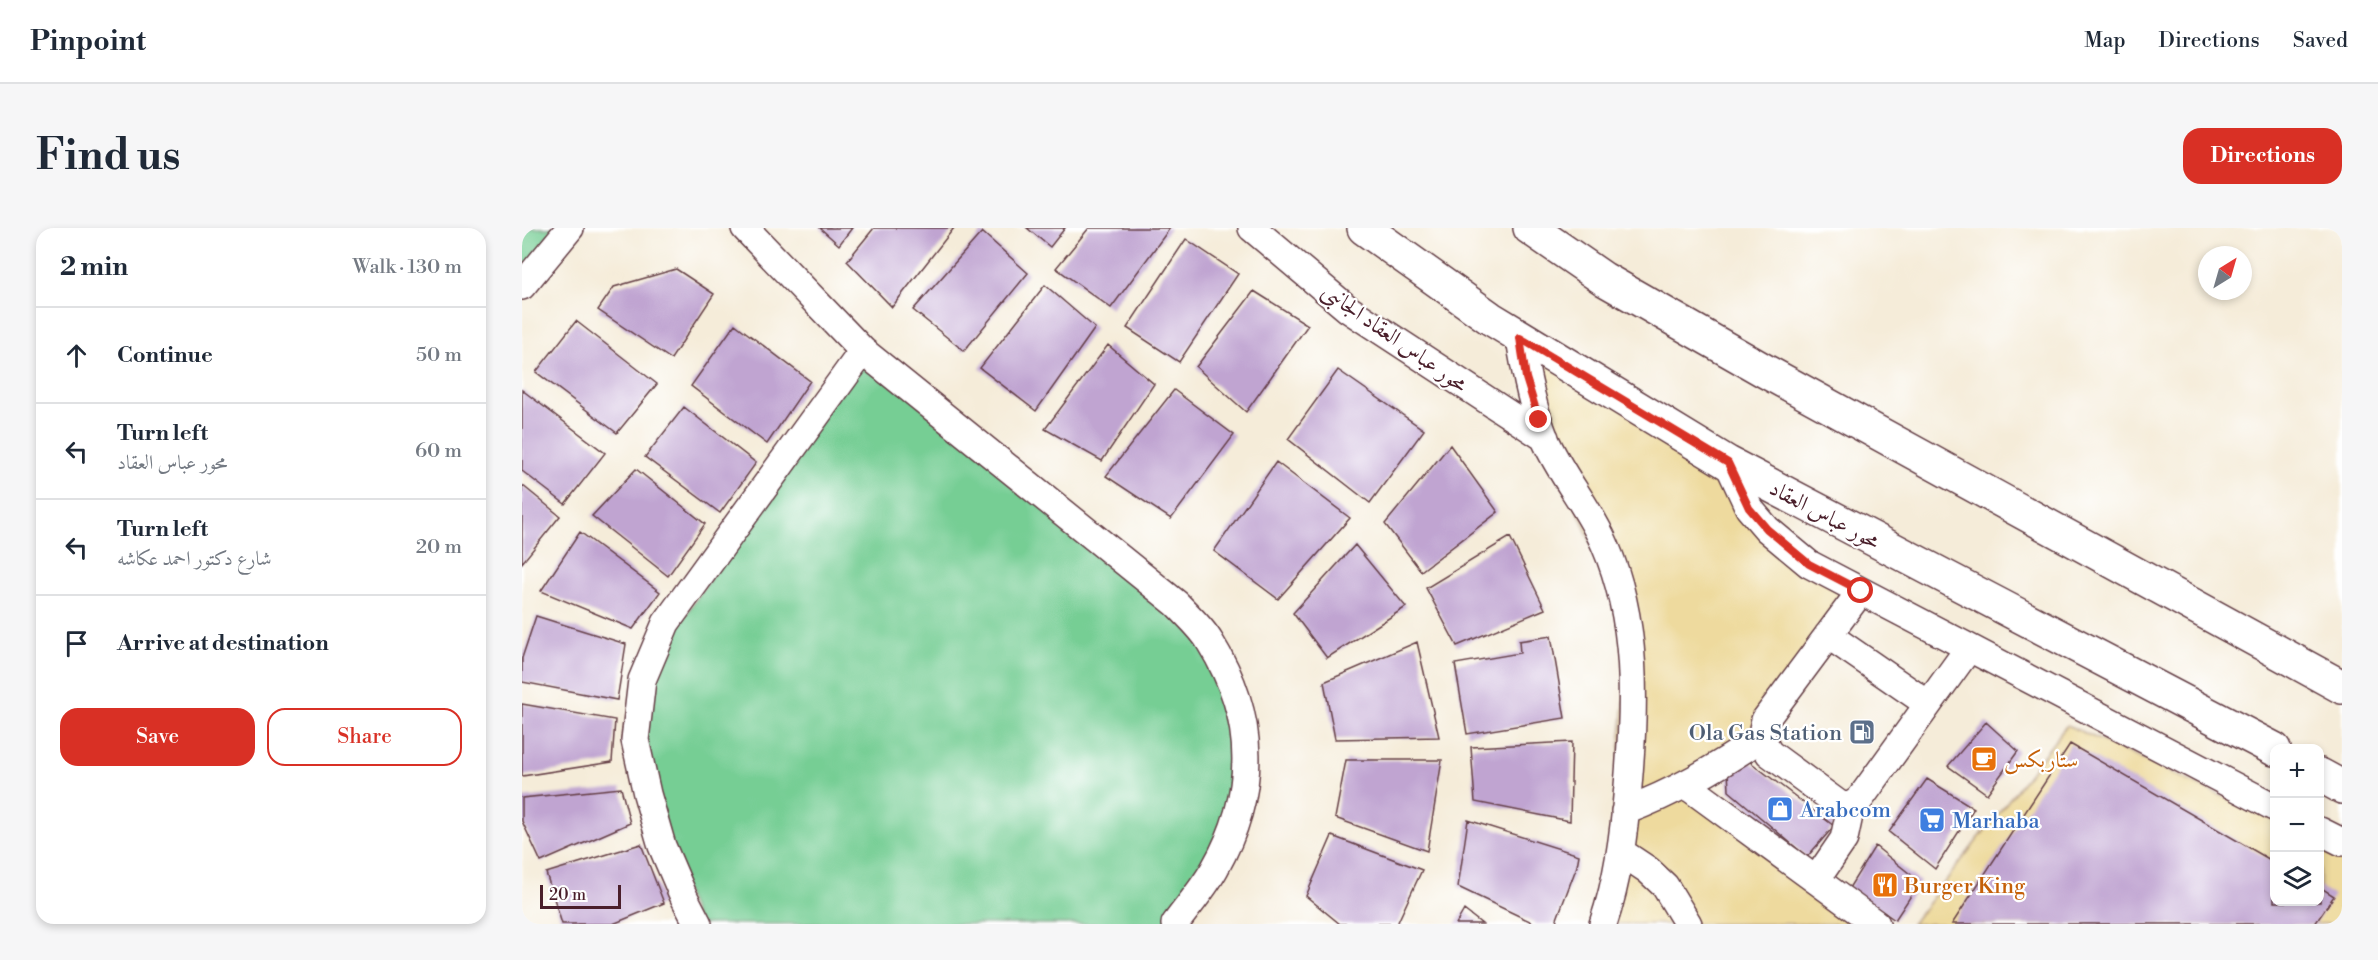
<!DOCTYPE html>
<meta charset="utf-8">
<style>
body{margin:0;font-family:"Libre Bodoni",Amiri,serif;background:#f6f6f7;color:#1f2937}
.controls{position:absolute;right:18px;bottom:18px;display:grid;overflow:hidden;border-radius:12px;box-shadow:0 3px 9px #0003}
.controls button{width:54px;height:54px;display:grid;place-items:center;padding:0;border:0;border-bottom:2px solid #e0e1e3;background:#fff;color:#1f2937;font:30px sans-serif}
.compass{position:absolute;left:1676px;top:18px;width:54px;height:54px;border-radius:50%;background:#fff;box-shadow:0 3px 9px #0003;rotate:37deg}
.scale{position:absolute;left:18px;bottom:15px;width:81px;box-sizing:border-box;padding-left:6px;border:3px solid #4a1f2b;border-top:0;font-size:16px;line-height:21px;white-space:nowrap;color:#4a1f2b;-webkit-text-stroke:4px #fff;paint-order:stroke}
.stop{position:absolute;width:18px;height:18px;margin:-14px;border:4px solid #d93025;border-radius:50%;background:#fff}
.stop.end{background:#d93025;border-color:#fff;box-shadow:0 2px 6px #0008}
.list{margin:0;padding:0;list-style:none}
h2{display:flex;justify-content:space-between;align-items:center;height:78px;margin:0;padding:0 24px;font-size:26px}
h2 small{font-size:20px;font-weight:400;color:#747a83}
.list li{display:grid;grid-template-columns:39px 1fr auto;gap:18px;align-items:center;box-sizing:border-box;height:96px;padding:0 24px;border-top:2px solid #e0e1e3}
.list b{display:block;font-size:22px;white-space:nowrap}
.list p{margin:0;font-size:20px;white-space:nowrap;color:#747a83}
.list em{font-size:20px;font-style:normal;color:#747a83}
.actions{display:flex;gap:12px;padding:18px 24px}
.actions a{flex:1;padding:14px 0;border:2px solid #d93025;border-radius:18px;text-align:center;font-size:21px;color:#d93025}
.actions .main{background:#d93025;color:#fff}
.icon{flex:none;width:33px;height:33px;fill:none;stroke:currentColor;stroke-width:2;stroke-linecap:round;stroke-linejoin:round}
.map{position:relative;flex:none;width:1820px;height:696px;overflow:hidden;border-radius:18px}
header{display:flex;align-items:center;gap:36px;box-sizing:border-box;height:84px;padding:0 30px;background:#fff;border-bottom:2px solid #e0e1e3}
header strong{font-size:28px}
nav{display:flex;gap:33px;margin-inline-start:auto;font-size:21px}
.intro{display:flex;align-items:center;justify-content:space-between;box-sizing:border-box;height:144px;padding:0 36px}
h1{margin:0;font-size:42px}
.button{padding:15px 27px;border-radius:18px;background:#d93025;color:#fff;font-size:21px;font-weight:700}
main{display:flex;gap:36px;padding:0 36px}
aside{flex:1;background:#fff;border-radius:18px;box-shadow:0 3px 9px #0003}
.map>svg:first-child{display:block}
.green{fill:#76ce94;stroke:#607660;stroke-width:1.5}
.sand{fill:#eeda9e;stroke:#9c7c64;stroke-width:1.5}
.building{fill:#c0a4d1}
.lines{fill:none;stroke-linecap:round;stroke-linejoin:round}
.minor-casing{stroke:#643e45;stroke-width:30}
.major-casing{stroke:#643e45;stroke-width:36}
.minor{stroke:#fff;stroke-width:27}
.major{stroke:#fff;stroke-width:33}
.route{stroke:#d93025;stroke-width:8}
.labels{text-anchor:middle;stroke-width:4.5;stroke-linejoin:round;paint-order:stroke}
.street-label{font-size:22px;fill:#4a1f2b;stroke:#fff}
.service-label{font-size:22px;fill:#4e5e75;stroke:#fff;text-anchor:end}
.food-label{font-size:22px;fill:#c56008;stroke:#fff;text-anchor:start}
.shop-label{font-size:22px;fill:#366cbe;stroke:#fff;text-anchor:start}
</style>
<header>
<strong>Pinpoint</strong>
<nav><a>Map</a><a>Directions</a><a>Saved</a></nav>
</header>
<div class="intro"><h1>Find us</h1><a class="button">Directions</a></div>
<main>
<aside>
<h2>2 min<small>Walk · 130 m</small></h2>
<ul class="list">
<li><svg class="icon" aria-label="ahead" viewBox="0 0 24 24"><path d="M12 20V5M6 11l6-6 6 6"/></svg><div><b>Continue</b></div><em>50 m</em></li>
<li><svg class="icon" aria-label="left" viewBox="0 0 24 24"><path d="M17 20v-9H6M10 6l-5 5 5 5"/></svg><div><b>Turn left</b><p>محور عباس العقاد</p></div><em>60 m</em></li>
<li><svg class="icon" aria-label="left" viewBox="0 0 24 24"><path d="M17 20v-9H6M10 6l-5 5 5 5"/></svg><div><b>Turn left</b><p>شارع دكتور احمد عكاشه</p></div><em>20 m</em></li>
<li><svg class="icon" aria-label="arrive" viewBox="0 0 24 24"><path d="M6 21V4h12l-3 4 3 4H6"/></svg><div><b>Arrive at destination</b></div></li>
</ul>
<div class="actions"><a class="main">Save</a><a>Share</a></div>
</aside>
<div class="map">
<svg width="1820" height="696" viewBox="0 0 1820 696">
<rect width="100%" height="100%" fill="#fff"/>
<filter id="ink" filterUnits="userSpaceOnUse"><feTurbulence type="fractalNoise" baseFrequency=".0167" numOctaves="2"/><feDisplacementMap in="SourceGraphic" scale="12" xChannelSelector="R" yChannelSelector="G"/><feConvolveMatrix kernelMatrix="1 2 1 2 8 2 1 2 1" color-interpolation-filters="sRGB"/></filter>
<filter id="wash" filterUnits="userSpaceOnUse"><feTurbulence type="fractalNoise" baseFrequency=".008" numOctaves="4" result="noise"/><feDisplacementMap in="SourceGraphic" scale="24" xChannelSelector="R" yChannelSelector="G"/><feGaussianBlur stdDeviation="1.35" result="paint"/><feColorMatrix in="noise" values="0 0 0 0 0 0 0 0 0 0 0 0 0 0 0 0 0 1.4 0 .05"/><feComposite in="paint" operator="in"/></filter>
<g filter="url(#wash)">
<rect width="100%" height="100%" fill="#f5ecd9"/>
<path class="green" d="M0,0h48l-48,58z
M341,123l346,289 38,139 -72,145h-477l-51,-130 -5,-114z"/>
<path class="sand" d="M998,110l208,125 21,45 112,83 -96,129 -78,65 189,139h-273l27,-282 -68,-172z
M1545,497l207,95v82h46v-61l22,10v73h-430z"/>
<g id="blocks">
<path class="building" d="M298,0h32l-13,17z
M352,0h80l-62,79 -45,-46z
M505,0h38l-15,19z
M567,0h81l-59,80 -55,-40z
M460,4l46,41 -64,78 -51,-41z
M664,11l52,35 -59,88 -52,-34z
M154,41l38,25 -43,65 -73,-49 16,-23z
M523,57l50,43 -59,83 -56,-43z
M732,63l54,34 -62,87 -50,-45z
M54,93l81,63 -40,49 -81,-61z
M213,96l75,57 -43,63 -76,-58z
M586,117l46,39 -52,77 -57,-32z
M816,142l86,60 -54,73 -82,-64z
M0,162l83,63 -40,51 -43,-33z
M652,162l60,45 -63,84 -65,-43z
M162,179l72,56 -36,50 -75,-56z
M928,217l48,67 -77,59 -36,-47z
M754,234l74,56 -72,81 -64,-48z
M114,241l69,55 -37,52 -76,-60z
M0,257l38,31 -38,47z
M58,304l80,60 -27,37 -92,-38z
M988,309l35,72 -88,37 -31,-58z
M833,317l51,62 -79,51 -34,-45z
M14,388l90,28 -9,56 -95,-18v-24z
M1029,408l14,82 -98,16 -12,-70 65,-11 -1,-12z
M895,414l22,95 -104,2 -11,-57z
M0,476l93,16 -3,42 -90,14z
M1464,494l32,29 -31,43 -39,-28z
M1050,514l-2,79 -95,-19 -4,-55z
M1548,516l204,118v40h46v-15l14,9 -19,28h-363z
M1219,527l93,71 -27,31 -78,-66 -1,-21z
M824,532h96l-15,91 -92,-33z
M1405,551l47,29 -39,61 -46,-37z
M99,560l9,35 -89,39 -19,-41v-23z
M946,592l111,35 -2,11 -22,58h-19l-78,-37z
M810,608l90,34 -25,54h-57l-34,-28z
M119,616l23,59 -51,21h-51l-16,-51z
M1353,618l45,36 -25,38 -46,-32z
M942,682l18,14h-26z"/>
</g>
</g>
<g filter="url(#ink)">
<use href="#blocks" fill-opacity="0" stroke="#643e45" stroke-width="1.5"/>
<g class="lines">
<defs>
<path id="minor" d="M223,0l118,123 314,253c11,12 25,24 33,38 46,74 48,150 5,226 -11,20 -27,38 -40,56
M730,0l96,81 197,129
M0,58l48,-58
M998,110c5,33 12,69 25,101 16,37 44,68 60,106 33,76 30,160 23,241 -4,47 -10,94 -25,138
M1206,235l21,45 18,21 42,35 465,243
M1339,363l-96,129 -4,18 8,15 71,52 11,1 9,-7 109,-151
M1306,407l100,69
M1164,557l190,139
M1103,583c51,-19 91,-43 136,-73
M1798,603l22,11
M1099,624l27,18 17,16 23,38
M1294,652l28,-41 7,-33
M176,696l-15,-29 -21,-49 -15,-52 -12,-54 7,-60 24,-57 197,-272"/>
<path id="major" d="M842,0l126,90 238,145 546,286
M1008,0l74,51 161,92 577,316
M1798,547l22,12"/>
</defs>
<use href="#minor" class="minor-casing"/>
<use href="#major" class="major-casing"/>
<use href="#minor" class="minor"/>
<use href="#major" class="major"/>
</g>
</g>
<g class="lines" filter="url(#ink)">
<path class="route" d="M1017,192l-13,-42 -6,-40 208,125 21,45 18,21 42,35 52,27"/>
</g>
<defs>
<symbol id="fuel-square" viewBox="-11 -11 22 22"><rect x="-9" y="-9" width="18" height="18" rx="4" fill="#5c6f8a" stroke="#fff"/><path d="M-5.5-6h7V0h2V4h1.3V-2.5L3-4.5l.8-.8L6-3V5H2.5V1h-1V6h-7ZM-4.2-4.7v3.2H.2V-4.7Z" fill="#fff"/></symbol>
<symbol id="cafe-square" viewBox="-11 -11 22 22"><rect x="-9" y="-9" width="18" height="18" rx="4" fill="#e8710a" stroke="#fff"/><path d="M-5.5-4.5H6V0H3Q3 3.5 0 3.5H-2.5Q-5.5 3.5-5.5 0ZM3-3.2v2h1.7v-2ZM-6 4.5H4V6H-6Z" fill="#fff"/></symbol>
<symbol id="shop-square" viewBox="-11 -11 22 22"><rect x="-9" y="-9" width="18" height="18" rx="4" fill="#3f7fe0" stroke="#fff"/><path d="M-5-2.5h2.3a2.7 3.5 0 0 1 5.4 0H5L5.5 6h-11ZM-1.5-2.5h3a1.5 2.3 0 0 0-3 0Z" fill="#fff"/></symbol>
<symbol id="supermarket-square" viewBox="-11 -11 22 22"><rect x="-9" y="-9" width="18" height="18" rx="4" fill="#3f7fe0" stroke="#fff"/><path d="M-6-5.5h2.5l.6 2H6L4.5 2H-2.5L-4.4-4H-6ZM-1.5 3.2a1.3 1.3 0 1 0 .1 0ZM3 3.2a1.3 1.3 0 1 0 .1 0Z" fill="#fff"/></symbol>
<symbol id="restaurant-square" viewBox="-11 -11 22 22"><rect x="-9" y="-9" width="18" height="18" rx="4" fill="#e8710a" stroke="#fff"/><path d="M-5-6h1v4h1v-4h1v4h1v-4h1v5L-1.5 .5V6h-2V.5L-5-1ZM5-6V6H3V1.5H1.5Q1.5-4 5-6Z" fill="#fff"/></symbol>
</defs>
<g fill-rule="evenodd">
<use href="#fuel-square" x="1325" y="489" width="30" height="30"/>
<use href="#cafe-square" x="1447" y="516" width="30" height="30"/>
<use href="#shop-square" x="1243" y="566" width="30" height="30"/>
<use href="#supermarket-square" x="1395" y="577" width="30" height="30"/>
<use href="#restaurant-square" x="1348" y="642" width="30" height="30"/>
</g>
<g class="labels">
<g class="street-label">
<text transform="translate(873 109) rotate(35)" y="8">محور عباس العقاد الجانبى</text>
<text transform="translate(1303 286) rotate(28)" y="8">محور عباس العقاد</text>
</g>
<g class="service-label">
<text x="1320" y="512">Ola Gas Station</text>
</g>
<g class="food-label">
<text x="1482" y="539">ستاربكس</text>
<text x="1382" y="665">Burger King</text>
</g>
<g class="shop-label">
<text x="1278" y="589">Arabcom</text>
<text x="1430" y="600">Marhaba</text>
</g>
</g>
</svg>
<div class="controls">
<button>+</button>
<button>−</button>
<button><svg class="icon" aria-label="layers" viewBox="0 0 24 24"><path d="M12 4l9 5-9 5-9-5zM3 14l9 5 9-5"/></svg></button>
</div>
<svg class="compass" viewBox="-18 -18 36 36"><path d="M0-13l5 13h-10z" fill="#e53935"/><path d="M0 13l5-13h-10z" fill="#747a83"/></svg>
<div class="scale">20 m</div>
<div class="stop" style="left:1339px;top:363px"></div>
<div class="stop end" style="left:1017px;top:192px"></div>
</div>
</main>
